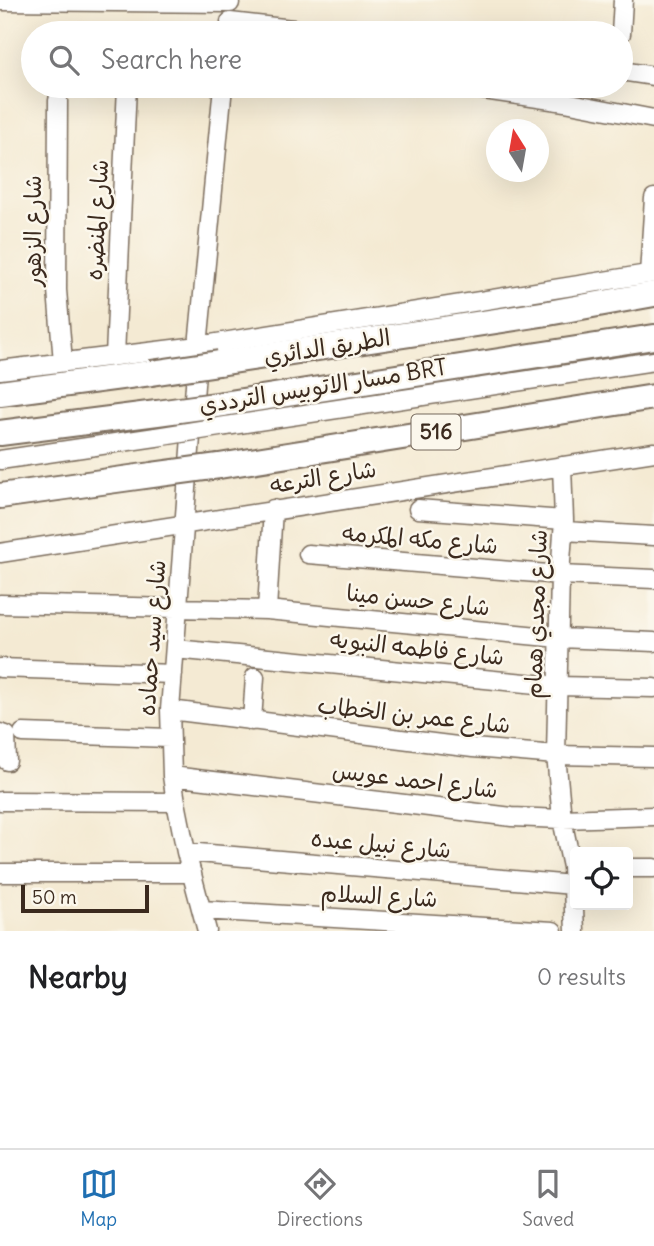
<!DOCTYPE html>
<meta charset="utf-8">
<style>
body{margin:0;font-family:Delius,"Playpen Sans Arabic",sans-serif;background:#f2f2f2;color:#202124}
.controls{position:absolute;right:21px;bottom:21px;display:grid;overflow:hidden;border-radius:7px;box-shadow:0 7px 28px #0002}
.controls button{width:63px;height:63px;display:grid;place-items:center;padding:0;border:0;border-bottom:2px solid #e0e0e0;background:#fff;color:#202124;font:35px sans-serif}
.compass{position:absolute;left:486px;top:119px;width:63px;height:63px;border-radius:50%;background:#fff;box-shadow:0 7px 28px #0002;rotate:349deg}
.scale{position:absolute;left:21px;bottom:18px;width:128px;box-sizing:border-box;padding-left:7px;border:4px solid #3b2a1e;border-top:0;font-size:19px;line-height:24px;white-space:nowrap;color:#3b2a1e;-webkit-text-stroke:5px #fbf7ec;paint-order:stroke}
.list{margin:0;padding:0;list-style:none}
h2{display:flex;justify-content:space-between;align-items:center;height:91px;margin:0;padding:0 28px;font-size:30px}
h2 small{font-size:23px;font-weight:400;color:#757577}
.icon{flex:none;width:38px;height:38px;fill:none;stroke:currentColor;stroke-width:2;stroke-linecap:round;stroke-linejoin:round}
.map{position:relative;flex:none;width:654px;height:931px;overflow:hidden}
.search{position:absolute;background:#fff;box-shadow:0 7px 28px #0002;left:21px;right:21px;top:21px;height:77px;display:flex;align-items:center;gap:18px;box-sizing:border-box;padding:0 24px;border-radius:38px;color:#757577;font-size:26px}
.sheet{height:217px;background:#fff}
nav{display:flex;justify-content:space-around;align-items:center;box-sizing:border-box;height:98px;border-top:2px solid #e0e0e0;background:#fff;font-size:19px;color:#757577}
nav a{display:grid;justify-items:center;gap:4px}
nav .on{color:#1f6fb2}
.map>svg:first-child{display:block}
.lines{fill:none;stroke-linecap:round;stroke-linejoin:round}
.minor-casing{stroke:#7c6d5d;stroke-width:21}
.highway-casing{stroke:#7c6d5d;stroke-width:28}
.minor{stroke:#fff;stroke-width:18}
.highway{stroke:#fff;stroke-width:24}
.minor-bridge-casing{stroke:#7c6d5d;stroke-width:21;stroke-linecap:butt}
.highway-bridge-casing{stroke:#7c6d5d;stroke-width:28;stroke-linecap:butt}
.minor-bridge{stroke:#fff;stroke-width:18}
.highway-bridge{stroke:#fff;stroke-width:24}
.labels{text-anchor:middle;stroke-width:5;stroke-linejoin:round;paint-order:stroke}
.shield{fill:#fbf7ec;stroke:#75685c;stroke-width:2}
.shield-label{font-size:21px;font-weight:bold;fill:#3b2a1e}
.street-label{font-size:23px;fill:#3b2a1e;stroke:#fbf7ec}
</style>
<div class="map">
<svg width="654" height="931" viewBox="0 0 654 931">
<rect width="100%" height="100%" fill="#fbf7ec"/>
<filter id="ink" filterUnits="userSpaceOnUse"><feTurbulence type="fractalNoise" baseFrequency=".0143" numOctaves="2"/><feDisplacementMap in="SourceGraphic" scale="14" xChannelSelector="R" yChannelSelector="G"/><feConvolveMatrix kernelMatrix="1 2 1 2 8 2 1 2 1" color-interpolation-filters="sRGB"/></filter>
<filter id="wash" filterUnits="userSpaceOnUse"><feTurbulence type="fractalNoise" baseFrequency=".00686" numOctaves="4" result="noise"/><feDisplacementMap in="SourceGraphic" scale="28" xChannelSelector="R" yChannelSelector="G"/><feGaussianBlur stdDeviation="1.57" result="paint"/><feColorMatrix in="noise" values="0 0 0 0 0 0 0 0 0 0 0 0 0 0 0 0 0 1.4 0 .05"/><feComposite in="paint" operator="in"/></filter>
<g filter="url(#wash)">
<rect width="100%" height="100%" fill="#f4ead3"/>
</g>
<g filter="url(#ink)">
<g class="lines">
<defs>
<path id="minor" d="M0,1l230,2
M230,22l99,11
M621,34l2,-34
M621,71l33,5
M457,86l108,16 89,17
M58,100l-1,190 6,72
M649,274l5,-76
M115,356l12,-270
M0,370l198,-24 456,-73
M226,426l428,-65
M0,460l156,-23
M562,466l2,54 -4,55 -4,180 6,64 10,48 3,64
M418,509l146,11
M564,531l90,5
M0,553l654,-101
M308,554l252,21 94,4
M0,604l267,6 292,28 95,4
M267,610l6,-101
M175,649l382,37 97,2
M0,668l173,6
M170,710l303,38 83,7 98,2
M252,721l3,-44
M0,733l6,2 1,26
M23,733l146,5
M172,776l340,41 50,2 92,-3
M0,801l176,1
M186,852l387,33
M628,868h26
M0,873h192
M202,910l351,21
M207,931l-21,-79 -10,-50 -4,-26 -2,-66 28,-364 25,-260"/>
<path id="highway" d="M219,363l329,-50 106,-19
M0,393l151,-20
M223,404l431,-67
M0,433l157,-20
M219,466l435,-69
M0,496l152,-21"/>
</defs>
<use href="#minor" class="minor-casing"/>
<use href="#highway" class="highway-casing"/>
<use href="#minor" class="minor"/>
<use href="#highway" class="highway"/>
<defs>
<path id="minor-bridge" d="M156,437l70,-11"/>
<path id="highway-bridge" d="M151,373l68,-10
M157,413l66,-9
M152,475l67,-9"/>
</defs>
<use href="#minor-bridge" class="minor-bridge-casing"/>
<use href="#highway-bridge" class="highway-bridge-casing"/>
<use href="#minor-bridge" class="minor-bridge"/>
<use href="#highway-bridge" class="highway-bridge"/>
</g>
</g>
<g class="labels">
<rect class="shield" x="411.5" y="414.5" width="49" height="35" rx="5"/>
<g class="shield-label">
<text x="436" y="439">516</text>
</g>
<g class="street-label">
<text transform="translate(97 220) rotate(-87)" y="8">شارع المنضره</text>
<text transform="translate(33 231) rotate(-90)" y="8">شارع الزهور</text>
<text transform="translate(327 347) rotate(-9)" y="8">الطريق الدائري</text>
<text transform="translate(323 386) rotate(-9)" y="8">مسار الاتوبيس الترددي BRT</text>
<text transform="translate(323 477) rotate(-9)" y="8">شارع الترعه</text>
<text transform="translate(420 539) rotate(5)" y="8">شارع مكه المكرمه</text>
<text transform="translate(418 600) rotate(6)" y="8">شارع حسن مينا</text>
<text transform="translate(536 614) rotate(-88)" y="8">شارع مجدي همام</text>
<text transform="translate(152 638) rotate(-86)" y="8">شارع سيد حماده</text>
<text transform="translate(417 648) rotate(6)" y="8">شارع فاطمه النبويه</text>
<text transform="translate(414 715) rotate(6)" y="8">شارع عمر بن الخطاب</text>
<text transform="translate(415 780) rotate(7)" y="8">شارع احمد عويس</text>
<text transform="translate(381 844) rotate(5)" y="8">شارع نبيل عبده</text>
<text transform="translate(379 896) rotate(3)" y="8">شارع السلام</text>
</g>
</g>
</svg>
<div class="controls">
<button><svg class="icon" aria-label="locate" viewBox="0 0 24 24"><circle cx="12" cy="12" r="6"/><path d="M12 2v4M12 18v4M2 12h4M18 12h4"/></svg></button>
</div>
<svg class="compass" viewBox="-18 -18 36 36"><path d="M0-13l5 13h-10z" fill="#e53935"/><path d="M0 13l5-13h-10z" fill="#757577"/></svg>
<div class="scale">50 m</div>
<div class="search"><svg class="icon" aria-label="search" viewBox="0 0 24 24"><circle cx="10" cy="10" r="6"/><path d="M15 15l6 6"/></svg>Search here</div>
</div>
<section class="sheet">
<h2>Nearby<small>0 results</small></h2>
<ul class="list">
</ul>
</section>
<nav>
<a class="on"><svg class="icon" aria-label="map" viewBox="0 0 24 24"><path d="M3 6l6-2 6 2 6-2v14l-6 2-6-2-6 2zM9 4v14M15 6v14"/></svg>Map</a>
<a><svg class="icon" aria-label="directions" viewBox="0 0 24 24"><path d="M12 3l9 9-9 9-9-9zM9 14v-3h6M13 9l2 2-2 2"/></svg>Directions</a>
<a><svg class="icon" aria-label="saved" viewBox="0 0 24 24"><path d="M7 4h10v16l-5-4-5 4z"/></svg>Saved</a>
</nav>
